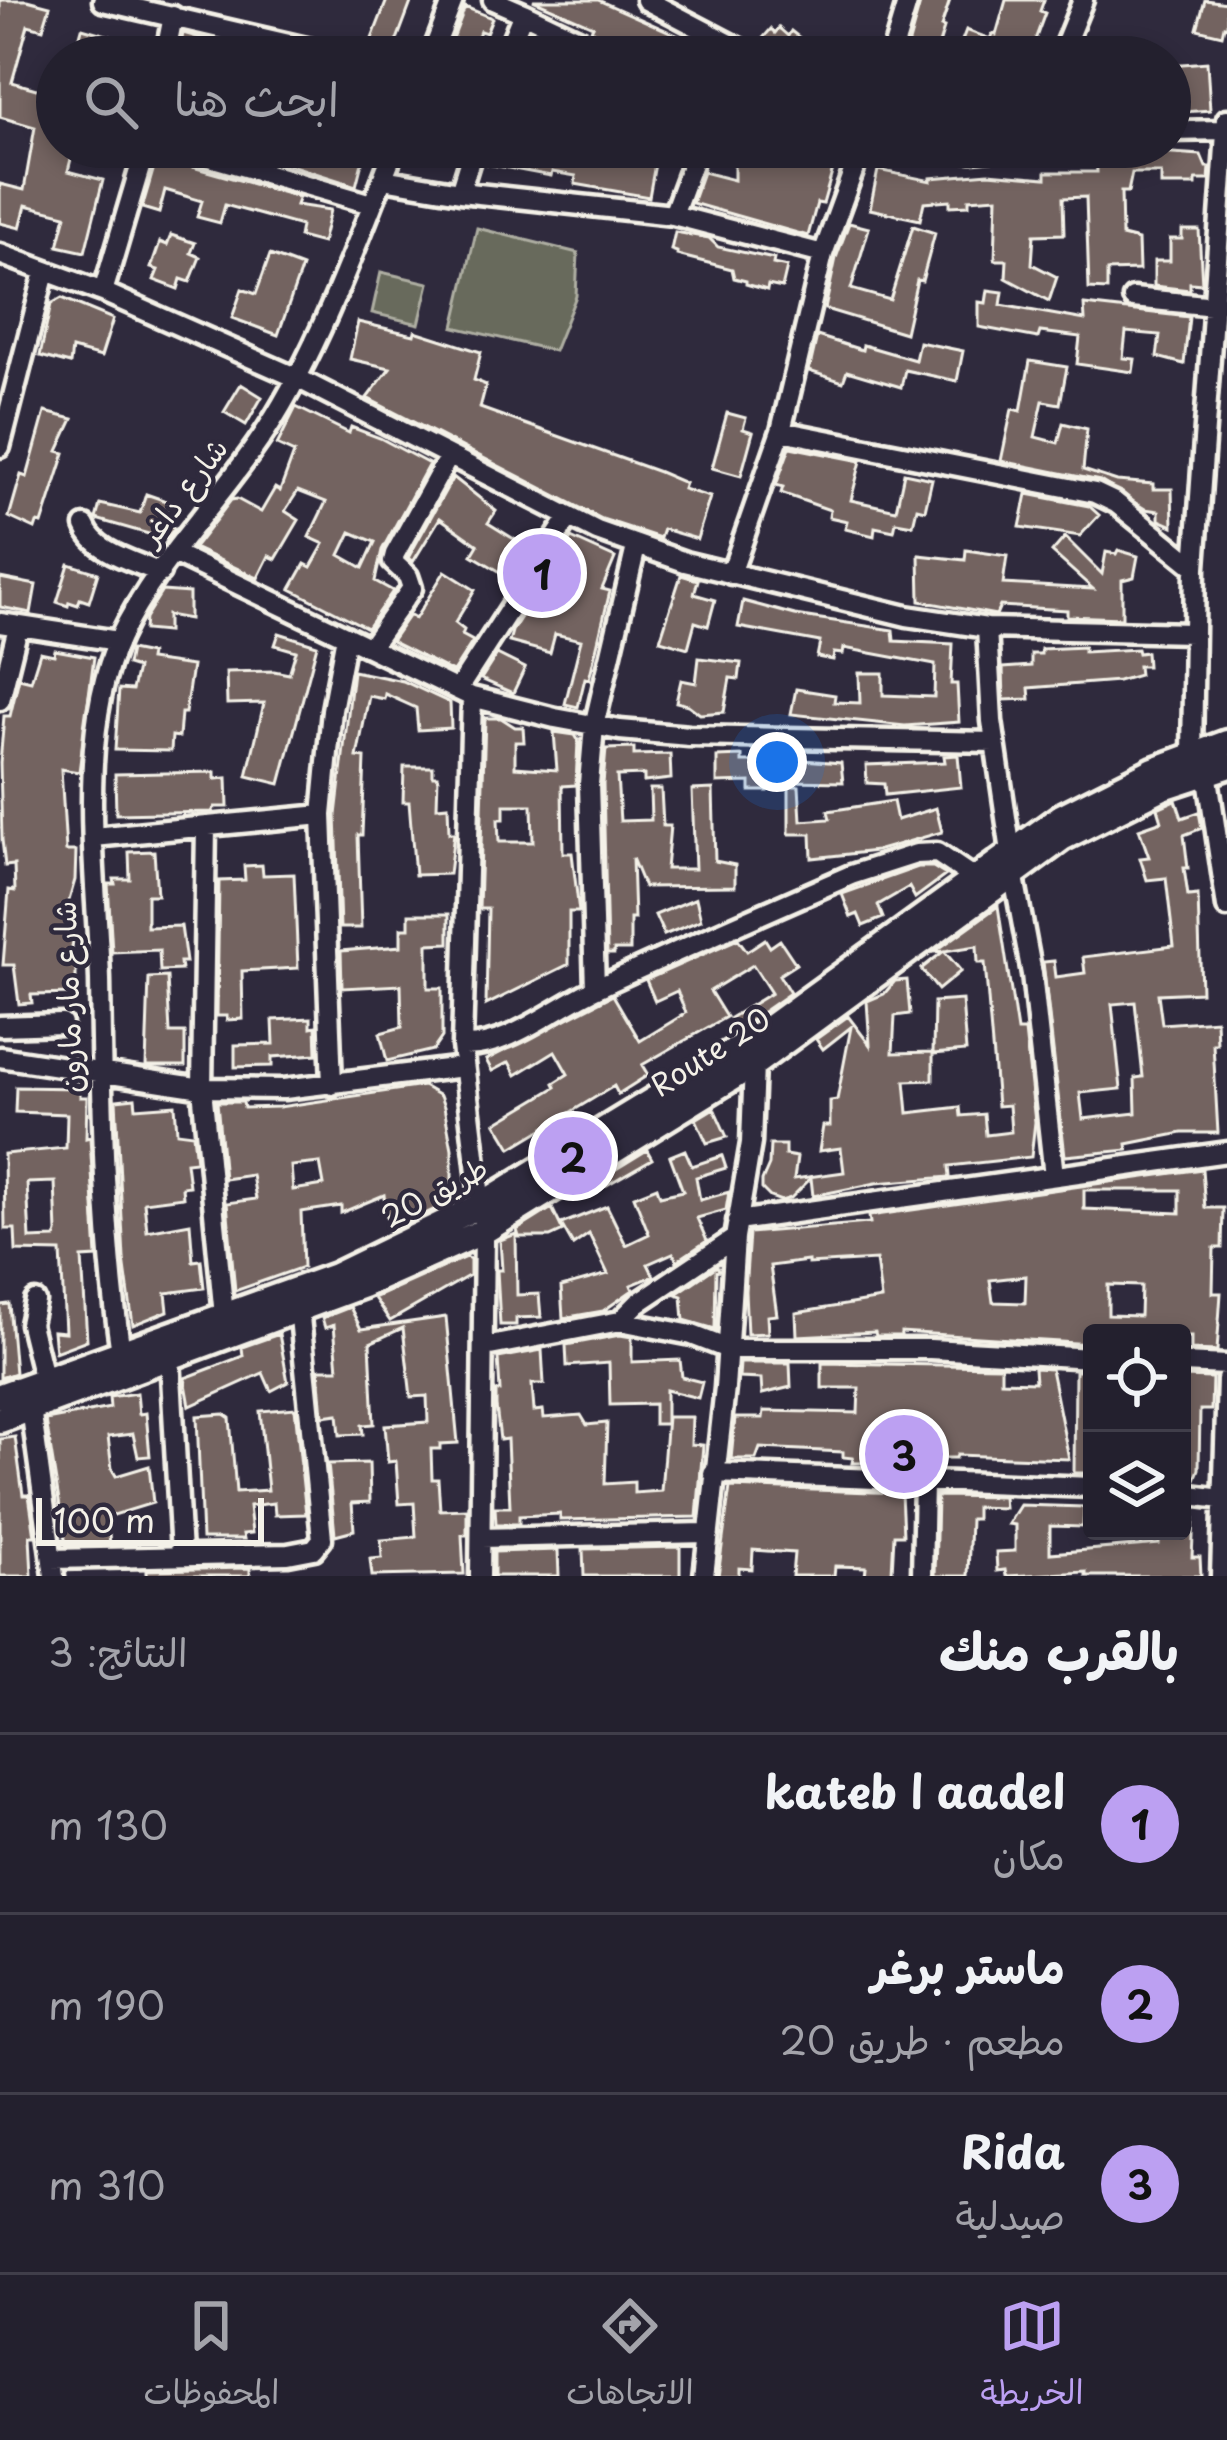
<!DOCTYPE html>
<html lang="ar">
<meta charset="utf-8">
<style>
body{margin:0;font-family:"Playpen Sans","Playpen Sans Arabic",sans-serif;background:#2b2836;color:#f1f3f6;direction:rtl}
.controls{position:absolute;right:36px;bottom:36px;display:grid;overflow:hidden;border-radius:12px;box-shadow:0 6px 18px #0003}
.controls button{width:108px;height:108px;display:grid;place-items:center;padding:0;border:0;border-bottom:3px solid #403e4a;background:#23202e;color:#f1f3f6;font:60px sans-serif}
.scale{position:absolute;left:36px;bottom:30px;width:228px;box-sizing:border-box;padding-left:12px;border:6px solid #f4f1e8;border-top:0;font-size:33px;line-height:42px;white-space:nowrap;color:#f4f1e8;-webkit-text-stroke:9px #2f2a3d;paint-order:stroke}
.you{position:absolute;left:777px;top:762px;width:42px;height:42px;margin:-30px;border:9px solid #fff;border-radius:50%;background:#1a73e8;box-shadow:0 0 0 18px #1a73e833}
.badge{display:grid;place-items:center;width:78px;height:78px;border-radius:50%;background:#bca0f2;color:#111;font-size:39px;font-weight:700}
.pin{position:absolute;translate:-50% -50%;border:6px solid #fff;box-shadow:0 3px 12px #0006}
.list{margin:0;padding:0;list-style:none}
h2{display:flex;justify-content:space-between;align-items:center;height:156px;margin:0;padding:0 48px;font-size:51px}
h2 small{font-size:39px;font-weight:400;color:#a3a3aa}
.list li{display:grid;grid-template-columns:78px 1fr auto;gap:36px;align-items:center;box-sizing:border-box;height:180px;padding:0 48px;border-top:3px solid #403e4a}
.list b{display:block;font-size:45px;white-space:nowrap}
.list p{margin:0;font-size:39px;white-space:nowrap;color:#a3a3aa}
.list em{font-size:39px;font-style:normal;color:#a3a3aa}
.icon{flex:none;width:66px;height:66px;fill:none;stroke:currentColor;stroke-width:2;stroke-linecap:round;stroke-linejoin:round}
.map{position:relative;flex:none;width:1227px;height:1576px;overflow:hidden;direction:ltr}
.search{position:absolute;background:#23202e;box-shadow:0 6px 18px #0003;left:36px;right:36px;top:36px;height:132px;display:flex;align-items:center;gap:30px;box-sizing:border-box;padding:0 42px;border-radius:66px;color:#a3a3aa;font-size:45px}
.sheet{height:696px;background:#23202e}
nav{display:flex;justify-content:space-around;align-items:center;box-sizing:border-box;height:168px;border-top:3px solid #403e4a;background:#23202e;font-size:33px;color:#a3a3aa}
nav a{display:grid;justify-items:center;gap:6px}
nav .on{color:#bca0f2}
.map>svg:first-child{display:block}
.green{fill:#686b5c;stroke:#aeaea2;stroke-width:3}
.building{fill:#736460;stroke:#f4f1e8;stroke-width:3;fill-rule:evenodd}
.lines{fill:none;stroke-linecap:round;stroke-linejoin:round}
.minor-casing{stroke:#f4f1e8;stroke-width:27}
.major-casing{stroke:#f4f1e8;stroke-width:33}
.minor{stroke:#2f2a3d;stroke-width:18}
.major{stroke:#2f2a3d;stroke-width:24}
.labels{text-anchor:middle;stroke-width:9;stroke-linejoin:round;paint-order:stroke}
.street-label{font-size:30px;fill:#f4f1e8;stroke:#2f2a3d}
</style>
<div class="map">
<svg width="1227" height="1576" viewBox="0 0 1227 1576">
<rect width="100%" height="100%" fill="#2f2a3d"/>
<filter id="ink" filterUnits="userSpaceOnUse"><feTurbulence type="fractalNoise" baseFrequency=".00833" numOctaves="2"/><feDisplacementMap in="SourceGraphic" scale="24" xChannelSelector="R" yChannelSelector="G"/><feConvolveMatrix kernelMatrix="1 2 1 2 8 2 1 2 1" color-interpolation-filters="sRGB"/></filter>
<g filter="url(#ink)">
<path class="green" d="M477,228l101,25 -2,43 -22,55 -100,-24z
M381,272l48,11 -10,41 -47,-11z"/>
<path class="building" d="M0,0h27l23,6 -7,23 -15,-4 -16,57 45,13v52h17l-6,24 35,9 -18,72 -27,-6 8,-31 -40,-10 -6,23 -20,-5v-39l24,6 11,-63 -35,-10z
M387,0h25l-20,53 -22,-9z
M533,0h65l128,57h-87l-48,-27 2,-4z
M921,0h29l-9,27 3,1 -9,29h-30z
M1006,0h38l-4,11 5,2 -13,35 -3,-1 -4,10h-59l4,-11 -9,-3 5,-13 24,9 2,-5 4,1z
M1205,0l22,3v24l-3,-1 -2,9 -25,-6z
M465,7l27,11 -6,15 -6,-2 -10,26h-24z
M82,28l71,20 -1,9h-78z
M779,28l9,8 3,-5 33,26h-38l-23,-19 8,-9 4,4z
M183,33l71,20 -1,4h-74z
M1207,62l3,48 -40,3v-48z
M234,147h132l-10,39z
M490,147h113l7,1 -1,4 37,4 4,-9h8l-9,50 -74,-13 1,-8 -24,-4 -1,4 -64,-12z
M734,147h97l2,22 -10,35 -6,-1 -9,33 -116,-33 11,-31 31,8z
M1143,151l58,4 5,12h4l-1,13h-13v5h-35v-12h-29l-4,19h-7l1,44 16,4 1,30 -32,1v19l-18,-1 -3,-92 -23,1 1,36 -30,1 -2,29 25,13 -8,24 -43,-23 1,-18h-12l2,-63 -28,2v6l-19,1v-6l-26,2 -4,18 -50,-11 8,-39 53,11v-3l58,-5 57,5v-6h51l-1,-18z
M157,157l142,40 -3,8 34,5 -8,33 -23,-6 2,-11 -76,-21 -5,18 -23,-6 5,-16 -37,-11 -6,23 -17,-5z
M849,223l20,5 -18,61 39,11 23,-74 22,7 -13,48 -5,-1 -12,53 -80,-24 11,-51z
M1182,230h17l3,54 -12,-1v7l-36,-4v-25h16v-22h12z
M675,232l34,6 9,9 56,12 -1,5 14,3 -5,21 -14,-3 -1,5 -21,-6v-3l-12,-3 -2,-9 -55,-14v-3l-6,-2z
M171,235l24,8 -4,10 9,4 -10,25 -9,-3 -3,10 -24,-9 4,-10 -7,-2 9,-26 7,3z
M270,255l32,12 -24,68 -46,-17 10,-29 14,5z
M988,290l15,2 -2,13 84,15 -1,-15 105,12 -5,47 -27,-7 3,-22 -34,-3 -3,26 12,1 -2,13 -56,-8 3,-27 -40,-5 -2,6 -59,-11v-25l7,1z
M62,298l51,21 -12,38 -29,-8 -2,15 -30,-8 11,-52z
M358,322l56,13 1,-4 66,21 -7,28 12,5 -6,23 179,64 26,11 -2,6 27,8 -13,42 -34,-10 -3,9 -58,-19 -235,-121 23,-30 -40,-9z
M817,336l45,14 1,-5 52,15 4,-18 44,9 -6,30 -52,-11 -4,17 -54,-16 -4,11 -34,-11z
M1030,361l37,6 -7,37 -17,-3 -8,36 23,6 5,-20 24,6 -4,41 34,11 36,3v5h19l1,37 -14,-6v-9l-14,-2 -45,-28 -99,-20 11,-52 9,2z
M241,384l21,13 -16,28 -22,-13z
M296,407l53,26 2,-6 29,11 49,26 -47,86 -7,31 18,10 -26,37 -76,-39 14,-25 6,3 13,-23 -15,-7 17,-35 -28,-11 -13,20 14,9 -23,39 -7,-3 -11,22 -64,-30 37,-48 6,-1 24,13 14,-24 5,3 14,-38 -17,-8zM351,532l24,10 -12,26 -23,-13z
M45,412l28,7 -15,32 7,2 -23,71 -5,-1 -2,6 -26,-12 12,-42 6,2z
M727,413l19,5 -3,11 10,3 -12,44 -29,-8z
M790,447l71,14 -10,39 45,10 8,-37 28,6 -7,31 -8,-2 -4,17 -17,-3 -2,9 -19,-4 -1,9 -29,-7 2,-8 -18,-4 1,-7 -49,-17 2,-6 -7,-2z
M453,477l43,34 -8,12 34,21 -18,30 -32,-19 6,-10 -38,-27 -27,44 -5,-4z
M146,494l23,8 -6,18 11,9 -8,10 -70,-20 4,-15 40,9z
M1027,494l62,12 10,9 -19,21 -60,-9z
M1065,537l37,37 4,-22 10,2 2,-4 20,6 -4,21 -12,3v38l-55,-2v-6l-67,-4 -4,9 -76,-14 -1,-46 46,5 1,-10 41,6 -4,28 90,5 -41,-37z
M571,538l44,20 -13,31 8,2 -21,88 -4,-1 -7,29 -13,-3 16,-64 -26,-6 -5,19 -41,-11 3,-11 38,-59 3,1z
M69,564l29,9 -9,29 -9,-3 -2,6 -9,-3 -1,4 -11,-4z
M445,571l30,19 -20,33 9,7 -2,5 11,6 -20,31 -62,-31 18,-26 6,4z
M681,575l17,5 -4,14 21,6 -7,26 -13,-4 -7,26 -28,-8z
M0,578l36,7 -5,28 -31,-6z
M162,591l27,2v26l-22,-4v17l-23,-2 1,-12z
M743,601l52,14 98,15 1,11 59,3 -2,40h6l2,38 -54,4 -114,-12 5,-25 39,6 -1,7 26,1 -1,-30h24v22l51,2 1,-32 -91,-17 -1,6 -9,-1 -1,7 -16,-3 3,-15 -82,-15z
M279,633l38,12 -37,139 -33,-8 17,-73 -37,1 -1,-32 48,-1 15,3 7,-23 -21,-6z
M1084,647v5l53,-3 1,4 8,-1 1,14h-9l1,9 -21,6 -89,7 1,11 -26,1 -1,-32 28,-2v-12h10v-5z
M55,650l39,7 -15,115 -18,-3 5,82h10l-1,29 -10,34 11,2 -6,48h6v30l-45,1 1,8 -13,1 -5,-39h-11l6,-75 6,1 -1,-26 -9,1 -3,-26 -2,-77 4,-47h6l9,-38 12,3 9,-29 14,3z
M130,650l20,4 -1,6 43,6 -7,47h-4l-2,24 -7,-1 -1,15 -56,-1 4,-61 13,1 5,-22 -10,-3z
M497,654l28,14 -12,25 -32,-14z
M699,658l42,5 -2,16 -9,-1 -6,34 -24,2 -12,-9 -12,-3 5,-22 15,3z
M353,671l50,10 47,22 1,25 -33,2 -2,-22 -31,-14 -1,5 -15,-3 -12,61 8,1 -3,77h-4l3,93h-21l-4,-113z
M485,718h16l14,9h8l1,15h-9v25l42,3 -3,-38 21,3 3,5 -2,45 -14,1 1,67h9l7,59h-10v52l-83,41 2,-96h-9zM504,805h28l1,37h-34l-1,-23h6z
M634,748v7l36,-1 1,25 -27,3v-7l-27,1 3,45 31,-1 -1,-31h11l2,37h7l-4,43h29l-3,-79 21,-1 2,72 20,4v21l-91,1 -12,-29 2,61h-4v31h-16v4h-7l-4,-170 3,-35z
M958,755l3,32 -76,8 -1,-11 -17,-1 -1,-18 79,-3 -1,-6z
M742,756v6h25l1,29h-18v-9l-33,1v-26z
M803,760l38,3 2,19 -54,-1 1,-17h12z
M404,767h29v9h5l-1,31 11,-1 1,27h5l-5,41 -34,1 -6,-73h-6z
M215,772v7l12,-1 1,29h-13l-3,5 -96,2 -1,-40z
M789,786h10l2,35 29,-2 -2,-8 65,-10 4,19 39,-12 6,24 -66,19 -64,7 -1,-24h-22z
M1176,800l6,18 17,-6 3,16 -18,7 4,33h-4l4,28 10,-1 3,97 -43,2 4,30 54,-4 1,24h-4l5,89h-36l-55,11 1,6 -63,6 -22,-194 11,-1 2,16 29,-4 -2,-16 91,-11 -8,-68 -19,2 -7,-22 9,-1 -10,-28 23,-8 -4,-13zM1135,1002l8,75 -8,1 1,35 -53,6 -3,-26 41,-4 -9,-85z
M154,851l3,44h-10v32l34,-1 5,36h-6l1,8 -21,1 -1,-21 -47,2 -4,-68h7l-1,-5h16l-1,-27z
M262,865l1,10 31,-1 4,94 -56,3 1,48 -16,1v-4h-10l2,-135 26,-1 -1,-14z
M918,867h15l13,8 -31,23 -6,-11 -31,18 5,13 -20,8 -5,-12 -7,3 -9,-23z
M696,898l5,22 -37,15 -9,-20z
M998,906l19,125h8l10,91 -4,35 -82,9 1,11 -74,6 -63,13 -2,-18 -20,20 -10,3 -11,-4 -8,-8v-8l7,-16 1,-20h15v10l12,2 -3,22 50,-7 -3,-24 -22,3 4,-25h7v-25l7,-1 14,-73 -28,22 -7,-10 32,-23 22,29 -3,-44 17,-7 11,-13 12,-1 3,34 -15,2 -2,37 40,-1v28l-28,1 3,32 52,-6 1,9 23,-2 2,21 25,-3 -2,-27 -12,1 -12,-143h-7l-1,-17 -33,5 17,20 -23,19 -17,-21 23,-18 -10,1z
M409,914h40v29l-21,1v44h14v49l-9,13 -46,11 -7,-28 22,-6 -1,-42 -59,3 -1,-37 60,-5v-18h8z
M738,939l9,12 18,-12 5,8 10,-7 16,24 -17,11 11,18 -53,37 -7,-12 41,-25 -18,-28 -43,26 16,26 -84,48 6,10 -30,19 -4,-8 -103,62 -15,-25 60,-36 -2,-4 14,-9 -13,-23 -39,24 -7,-13 -17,9 -6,-11 127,-65 27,46 46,-28 -9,-22 -22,10 -9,-21z
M167,977l3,56h15v33h-39l3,-88z
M962,1000l4,51 -33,3 1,-52z
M311,1018v9l5,-1 1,28 -45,3v9l-37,1v-22l39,-1 -1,-24z
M423,1086l17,10 4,11 8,42v52l-63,30 -5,-36 -43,18v-7l-40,6 2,55 -68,24 -8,-88 29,-4 -4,-24 -28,4 -7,-77h26l1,6 35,-1zM320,1163l4,22 -31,5 -2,-24z
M16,1087l64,1v9h7l-1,41 4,-1 7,120 -15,1 5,82 -32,12 -2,-21 12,1 -4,-80 -45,-1 -1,-22h-10l-1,-75 62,-6 1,-34 -52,-2zM55,1182l2,51 -2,5 -25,1 -3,-56z
M135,1098l1,10 39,-3 2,27 16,2 3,27 -10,1 3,24 -7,1 1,10 -39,5 3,29 43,-8 3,38 8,-1 3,28 -38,5 2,18 -35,14 -9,-66 -8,-159z
M714,1108l13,29 -20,6 -11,-24z
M647,1150l5,9 -66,38 -4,-7z
M685,1150l7,16 30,-10 4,12 -30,9 4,23 29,-8 -3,18 -29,8 10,23 -30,20 -4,-8 -25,11 6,12 -23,9 2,5 -30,21 -40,7 -2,-31 47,-13 -19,-40 -16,11 -12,-21 46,-18 19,39 23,-11 -15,-38 23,-9 3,9 23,-5 -13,-35z
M1202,1169l3,39h18l-1,40h-8l-1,45h8l-4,58 -26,-1v-13h-9v-4h-90v11l-191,-12v4h-25l-1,-4 -78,4 -1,-23 85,-14 -5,-39 -68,4v-3l-38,5 7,49 -10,1 1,17 -21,1 -2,-43 4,-58 121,-10 -1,-7zM1084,1190h96v23l-96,-4zM1026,1276l-1,27 -32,-1 -3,-22zM1108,1285l33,1 -1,30 -32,-1z
M552,1208l11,23 -13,6h-31l-2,-7z
M516,1234l1,61 22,-1 2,23 -25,1v7h-16l-3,-55h5l-2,-30z
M466,1257l4,2v16l-80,46 -16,-23z
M717,1266l2,4 -3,1 -1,58 -31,-9 -2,-24 -6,-2z
M9,1304l6,69 -15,5v-73z
M350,1307l11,22 85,-12 12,126 -18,1v5h-9l1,30h6l2,31 27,-1v26h-5l2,39 -92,2 -2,-17 12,-1 -1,-18 35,-3 -2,-34 -15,1 -3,-43 -8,1 -3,-37 43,-3 -1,-26 -16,1 -8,-69 -33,15 4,81 -12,1 1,9 -23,1 -2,-21 -15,2 -4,-47h19l-4,-44 -9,3 -3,-10z
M279,1334l9,48 -17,9 -8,-18 -73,33 -5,-28 58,-22 -1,-9z
M620,1335l12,2v25l48,-2 2,17 20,5 -4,16 -32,-8v34h-12v-20l-44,1 -1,-42 -42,3 -1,-21z
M542,1350l2,34h-12l2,27 9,-1 1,8 37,-3 6,10 20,-2 -2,61 29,-2v11l27,-2 6,-74h25l-1,27 12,1 -6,72 -137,3v-6l-41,2v8h-23l-1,-17h15l-3,-68 -7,1 -4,-34v-15h4l-2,-33z
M740,1363h50l1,24 -29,7 -1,-15 -22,-1z
M822,1363l179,3v15l34,1 -1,-14 17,1 18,90 -112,-4 -1,3h-18l1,10 -22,-1v-5l-65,1 1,-5 -10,-1v-5l-83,-4 -4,11h-25l4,-41h28l1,-7 94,2 1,-25h-37z
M1075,1371h17v102h-18z
M1182,1377l30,1 -1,32h-11l-1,59 -5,13 -12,-1z
M137,1393l2,21 7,-1 4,43 -12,1 -5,-23 -25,3 4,32 4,7 33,-10 4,37 -46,14 3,27 -44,1 -20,-125 64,-12 -1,-11z
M295,1408l11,106 -31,1 -1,-12 -25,3 3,27 -9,1 1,5h-42l-5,-123 27,-2 6,4 6,74 32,-2 -8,-79z
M15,1437l8,58h6l6,41h-5l2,40h-32v-137z
M369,1463l1,39 -18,1 2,27 -19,5 -7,-71z
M730,1487l171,6 2,42h-9l-2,37 -3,4h-24l1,-9 -31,-1 -1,10h-42l2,-23 -41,-3 -1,19 -13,-1v8h-21z
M937,1496l66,1 1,11 -28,-1v12h-6l-2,57h-33z
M1020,1505l64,2 -1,20 -33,-1v27l109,-9v-13h23l2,-23 10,8 -2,41h8l1,19h-115v-4l-80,4 -1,-6 -8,1 -1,-19 19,-1v-26l-7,-1z
M680,1547v29h-96l-1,-27z
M558,1550l1,26h-65v-24z
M250,1568v8h-103v-6z"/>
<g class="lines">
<defs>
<path id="minor" d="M493,0l30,13
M646,0l109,57
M103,1l242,56
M165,57l8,-41
M431,57l22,-57
M505,57l18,-44 93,44
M891,57l17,-57
M1060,57l23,-57
M1170,131l57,-1
M176,147l195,57
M894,147l78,4 36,-4
M383,179l77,13 213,23 150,39
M460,192l14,-45
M673,215l25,-68
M0,254l103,38 194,86 300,153 88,31 222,54 80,12 205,5
M103,292l43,-145
M1133,298l82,8
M781,431l314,62 21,10 79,64
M0,447l45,-175
M85,526c10,27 50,35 75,47
M175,554l297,143 83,21 65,12 69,6 305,6
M731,574l50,-143 42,-177 39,-107
M0,623l118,18
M987,628l5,93 19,131
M370,647l42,-59 -4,-12 -15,-14 2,-8 54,-98
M458,689l111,-172
M472,697l-10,349 22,185 -4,345
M0,700l18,-73
M1192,755l3,-188 32,-448
M1207,771l20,136
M206,826l-4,262 22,228
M94,837l228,-22
M1013,872l19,102 22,202
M595,989l-6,-205 5,-58 42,-179
M0,1026l62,-2
M462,1046c47,2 93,-39 135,-58 84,-39 169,-76 254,-113l65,-21 21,-1 37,25
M0,1057l202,31 82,1 179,-22
M332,1085l-10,-270 10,-105 14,-74
M737,1221l490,-69
M35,1301l-5,23 14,57
M620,1321l18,-18 97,-65
M485,1347l135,-26 72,14 36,14h202l162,9
M121,1353c-18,-123 -19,-249 -21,-373 -3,-105 -25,-245 20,-343 35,-75 102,-138 147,-208 53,-82 92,-191 128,-282
M170,1357l11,197
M1182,1363l45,2
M31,1408l23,168
M713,1473l379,14
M1182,1494l40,5
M482,1538l224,-5
M52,1559l236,-5 26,-5 8,-10 -23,-232
M704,1576l21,-188 10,-150 16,-95 3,-79
M922,1576l2,-94
M1221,1576l6,-197"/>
<path id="major" d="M0,1396l335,-120 146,-71 279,-170 301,-218 93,-47 73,-27
M0,1420l363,-135 121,-54 270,-167 308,-226 101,-51 64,-21"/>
</defs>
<use href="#minor" class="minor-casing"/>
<use href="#major" class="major-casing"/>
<use href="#minor" class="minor"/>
<use href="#major" class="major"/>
</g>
</g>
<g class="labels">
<g class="street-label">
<text transform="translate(184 492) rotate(-53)" y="10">شارع داغر</text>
<text transform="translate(69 997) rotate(-92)" y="10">شارع مار مارون</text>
<text transform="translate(711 1053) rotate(-33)" y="10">Route 20</text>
<text transform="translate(435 1193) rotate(-28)" y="10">طريق 20</text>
</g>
</g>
</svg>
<div class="controls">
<button><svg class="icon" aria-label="locate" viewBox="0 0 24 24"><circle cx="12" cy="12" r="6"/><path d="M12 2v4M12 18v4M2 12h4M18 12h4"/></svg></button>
<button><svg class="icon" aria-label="layers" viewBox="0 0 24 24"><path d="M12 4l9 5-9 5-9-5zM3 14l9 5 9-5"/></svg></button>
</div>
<div class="scale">100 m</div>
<div class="you"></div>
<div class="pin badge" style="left:542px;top:573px">1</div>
<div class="pin badge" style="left:573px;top:1156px">2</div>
<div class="pin badge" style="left:904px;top:1454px">3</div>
<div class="search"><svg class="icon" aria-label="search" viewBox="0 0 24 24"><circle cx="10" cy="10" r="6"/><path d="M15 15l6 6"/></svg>ابحث هنا</div>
</div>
<section class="sheet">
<h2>بالقرب منك<small>النتائج: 3</small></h2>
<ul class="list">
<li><span class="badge">1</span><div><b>kateb l aadel</b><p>مكان</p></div><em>130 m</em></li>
<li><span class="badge">2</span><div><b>ماستر برغر</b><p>مطعم · طريق 20</p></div><em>190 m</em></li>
<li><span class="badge">3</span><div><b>Rida</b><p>صيدلية</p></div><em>310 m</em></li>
</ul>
</section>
<nav>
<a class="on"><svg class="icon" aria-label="map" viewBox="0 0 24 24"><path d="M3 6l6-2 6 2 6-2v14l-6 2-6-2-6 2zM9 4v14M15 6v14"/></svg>الخريطة</a>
<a><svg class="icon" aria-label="directions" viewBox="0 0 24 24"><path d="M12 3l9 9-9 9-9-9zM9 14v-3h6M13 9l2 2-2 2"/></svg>الاتجاهات</a>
<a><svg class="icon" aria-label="saved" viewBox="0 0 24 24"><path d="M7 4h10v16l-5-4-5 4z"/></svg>المحفوظات</a>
</nav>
